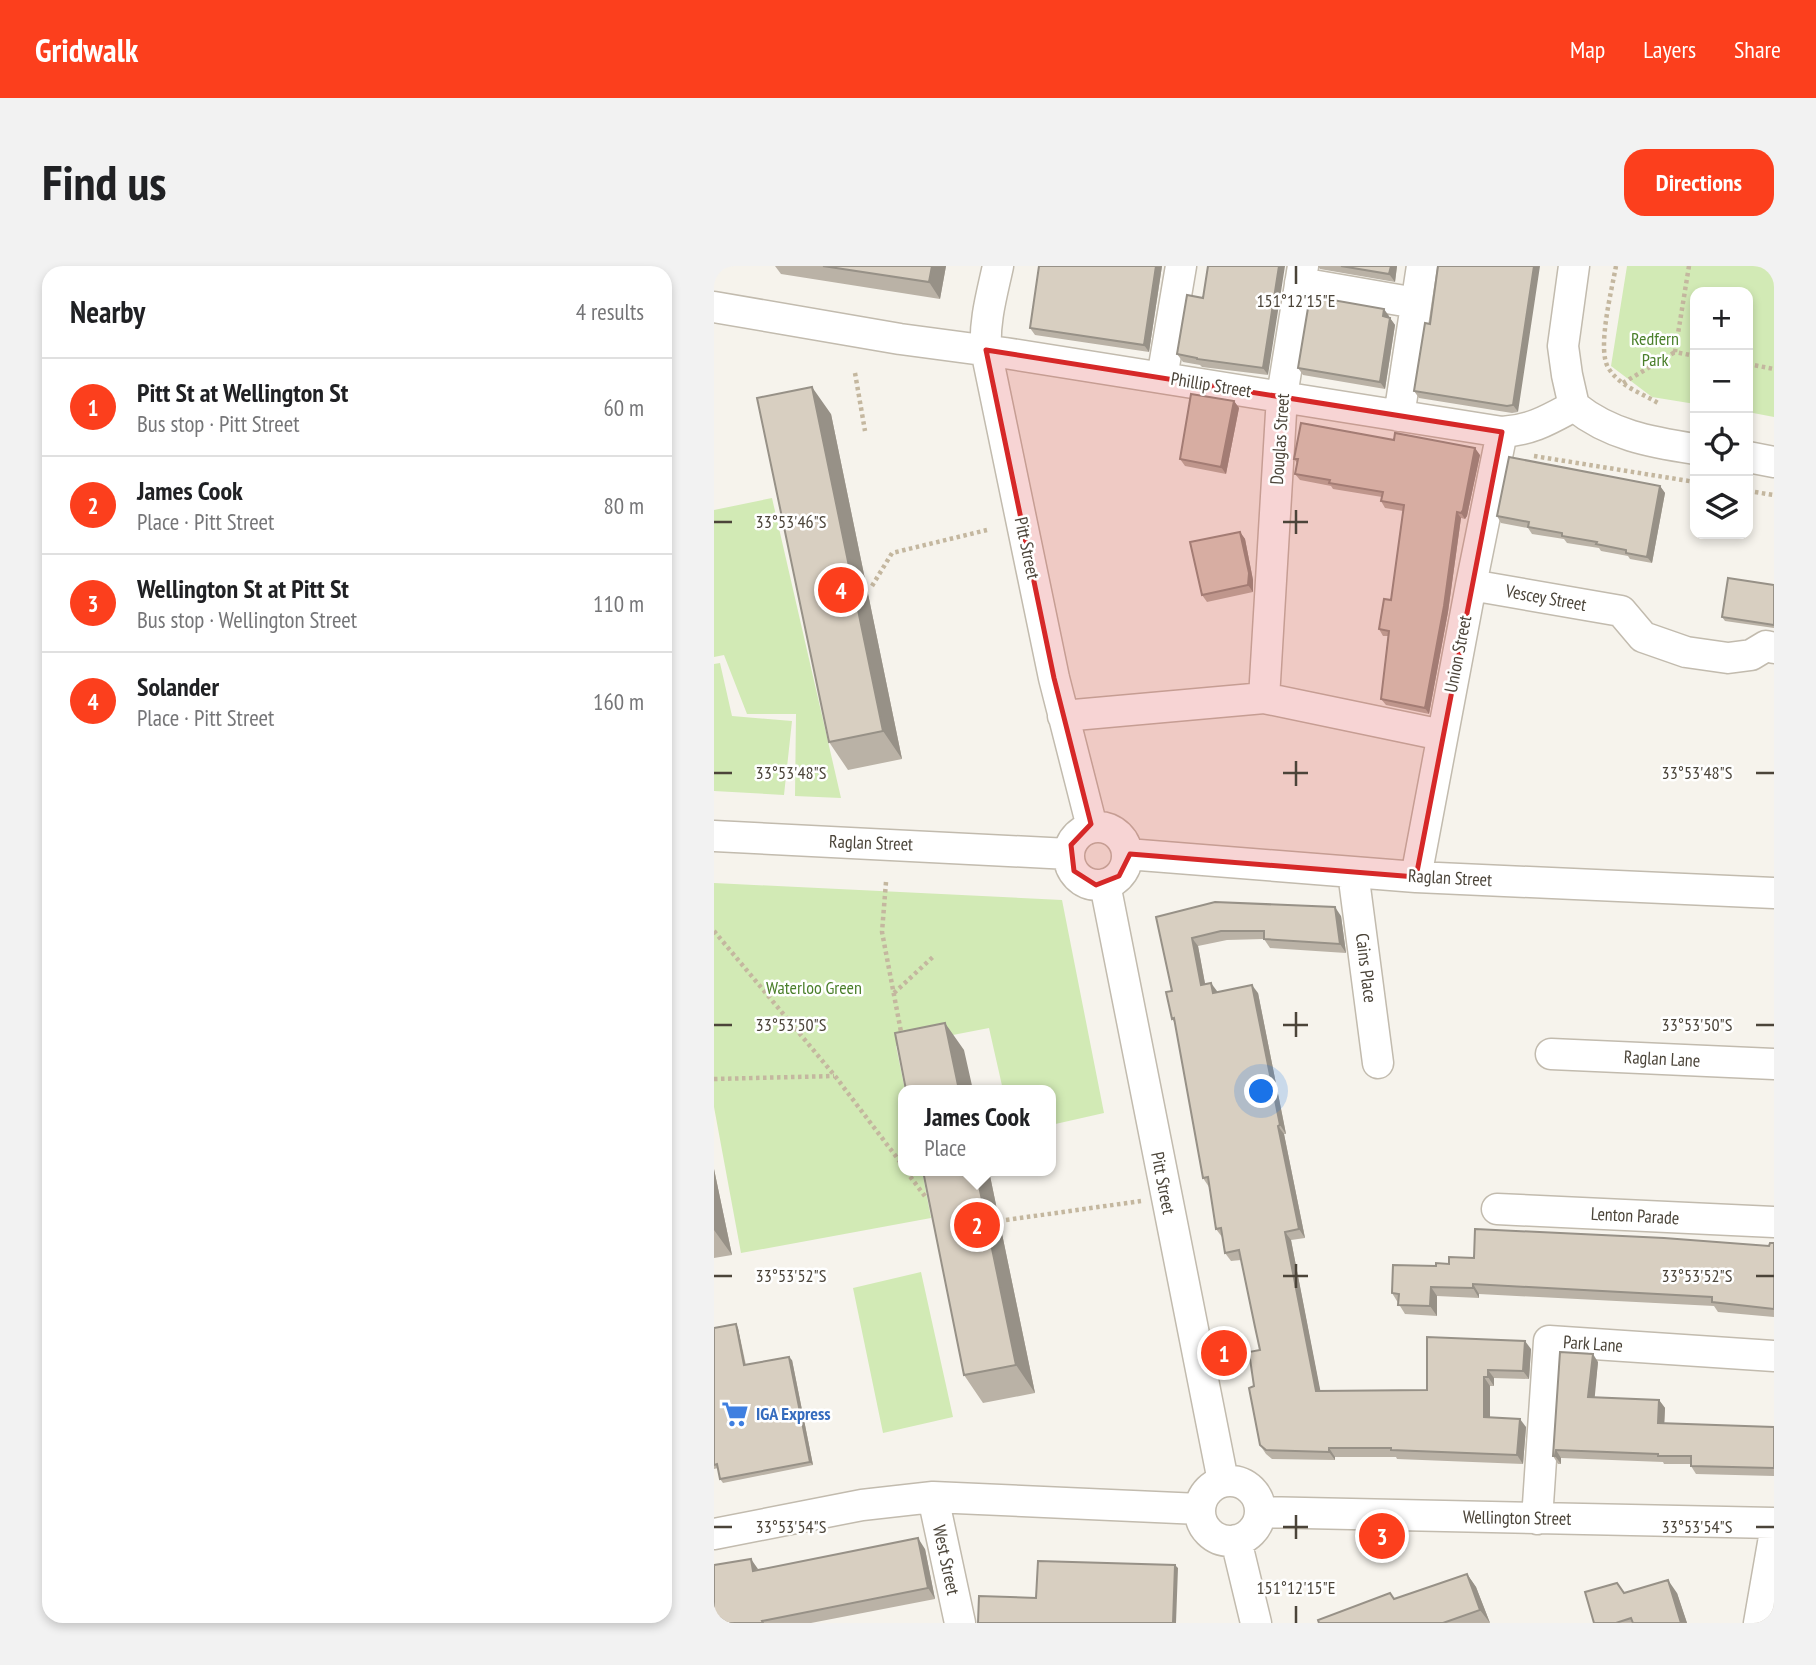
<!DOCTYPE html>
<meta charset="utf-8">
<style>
body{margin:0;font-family:"PT Sans Narrow",sans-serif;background:#f2f2f2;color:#202124}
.controls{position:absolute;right:21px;top:21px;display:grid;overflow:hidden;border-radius:14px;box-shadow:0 4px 10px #0003}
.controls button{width:63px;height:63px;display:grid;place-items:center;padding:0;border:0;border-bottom:2px solid #e0e0e0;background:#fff;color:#202124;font:35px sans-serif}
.you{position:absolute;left:548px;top:826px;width:24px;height:24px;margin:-18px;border:5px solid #fff;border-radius:50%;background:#1a73e8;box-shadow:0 0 0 10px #1a73e833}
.badge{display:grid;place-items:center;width:46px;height:46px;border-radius:50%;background:#fc3f1d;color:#fff;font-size:23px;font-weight:700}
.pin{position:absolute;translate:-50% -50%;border:4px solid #fff;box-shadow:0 2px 7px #0006}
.popup{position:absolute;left:184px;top:819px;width:158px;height:91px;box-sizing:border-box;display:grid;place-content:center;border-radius:14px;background:#fff;filter:drop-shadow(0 2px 5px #0005);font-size:23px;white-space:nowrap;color:#757577}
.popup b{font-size:26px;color:#202124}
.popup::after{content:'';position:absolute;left:50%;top:100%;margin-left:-14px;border:14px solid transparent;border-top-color:#fff}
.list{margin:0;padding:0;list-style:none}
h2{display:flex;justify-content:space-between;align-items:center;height:91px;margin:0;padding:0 28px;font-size:30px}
h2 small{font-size:23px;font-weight:400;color:#757577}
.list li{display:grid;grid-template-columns:46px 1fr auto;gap:21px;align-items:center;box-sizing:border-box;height:98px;padding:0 28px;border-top:2px solid #e0e0e0}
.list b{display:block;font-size:26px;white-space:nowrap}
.list p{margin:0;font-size:23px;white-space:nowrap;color:#757577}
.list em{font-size:23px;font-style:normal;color:#757577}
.icon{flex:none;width:38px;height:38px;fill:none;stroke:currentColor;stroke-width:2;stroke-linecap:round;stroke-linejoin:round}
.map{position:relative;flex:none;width:1060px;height:1357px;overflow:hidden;border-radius:21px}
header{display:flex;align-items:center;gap:42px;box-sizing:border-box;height:98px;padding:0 35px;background:#fc3f1d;color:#fff}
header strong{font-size:33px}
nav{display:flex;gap:38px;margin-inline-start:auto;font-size:24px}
.intro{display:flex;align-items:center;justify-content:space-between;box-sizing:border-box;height:168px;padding:0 42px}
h1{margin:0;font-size:49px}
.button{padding:18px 32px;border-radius:21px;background:#fc3f1d;color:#fff;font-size:24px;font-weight:700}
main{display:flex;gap:42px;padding:0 42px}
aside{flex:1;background:#fff;border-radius:21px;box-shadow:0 4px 10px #0003}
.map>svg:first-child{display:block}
.green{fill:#d2eab5}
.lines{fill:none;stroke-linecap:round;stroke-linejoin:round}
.minor-casing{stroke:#c2bbae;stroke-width:33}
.path{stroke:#c4b79f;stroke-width:4.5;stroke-dasharray:3.5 3.5;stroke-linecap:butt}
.minor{stroke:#fff;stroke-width:30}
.wall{fill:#bab2a6}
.shaded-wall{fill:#979187}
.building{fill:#d8cfc1;stroke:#979187;stroke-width:2}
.marked{fill:#d62828;fill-opacity:0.2;stroke:#d62828;stroke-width:5;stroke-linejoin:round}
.ticks{fill:none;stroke:#4b4439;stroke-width:2.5}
.labels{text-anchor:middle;stroke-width:5;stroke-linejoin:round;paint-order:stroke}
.park-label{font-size:18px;fill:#4a7f2a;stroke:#fff}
.street-label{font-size:18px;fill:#4b4439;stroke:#fff}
.shop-label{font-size:18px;font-weight:bold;fill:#366cbe;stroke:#fff;text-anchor:start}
.ticks-label{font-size:18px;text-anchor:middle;fill:#4b4439;stroke:#fff;stroke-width:5;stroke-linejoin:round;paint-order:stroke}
</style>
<header>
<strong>Gridwalk</strong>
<nav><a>Map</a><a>Layers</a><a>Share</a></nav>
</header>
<div class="intro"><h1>Find us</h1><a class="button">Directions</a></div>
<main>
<aside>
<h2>Nearby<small>4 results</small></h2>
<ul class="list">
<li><span class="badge">1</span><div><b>Pitt St at Wellington St</b><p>Bus stop · Pitt Street</p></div><em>60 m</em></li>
<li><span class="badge">2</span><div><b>James Cook</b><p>Place · Pitt Street</p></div><em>80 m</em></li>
<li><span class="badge">3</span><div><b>Wellington St at Pitt St</b><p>Bus stop · Wellington Street</p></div><em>110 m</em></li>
<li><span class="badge">4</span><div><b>Solander</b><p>Place · Pitt Street</p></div><em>160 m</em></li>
</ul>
</aside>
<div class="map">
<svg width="1060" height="1357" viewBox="0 0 1060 1357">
<rect width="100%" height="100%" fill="#f6f3ec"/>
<path class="green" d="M913,0h147v151l-26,-5v-120h-53v112l-43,-7 -41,-31z
M58,232l69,300 -46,-2 1,-82h-49l-23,-59 -10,2v-147z
M6,397l12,53 60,5 -8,74 -70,-4v-127z
M0,617l348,17 42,213 -53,12 -1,-35h-47l-14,-62 -93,18 9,44h-1v81h18l9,47 -190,35 -27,-146z
M207,1006l32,145 -70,16 -30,-145z"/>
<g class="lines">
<defs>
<path id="minor" d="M284,0c-6,28 -14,55 -12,84l68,328 38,149
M586,17l116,20
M0,41l186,32 105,14 497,79c30,-2 46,-12 72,-26
M448,112l19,-112
M860,140l-7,-31 -4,-29 11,-80
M860,140c36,29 76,36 121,43
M685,150l23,-150
M1034,191l26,5
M757,319l150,26 22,26 43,15 42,6 23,-3 15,-9 8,2
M550,432l18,-302 21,-130
M349,450l201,-18 178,37
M355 590a29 29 0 1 1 58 0a29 29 0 1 1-58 0Z
M0,570l355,18
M413,588l289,23 358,16
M639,606l25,191
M702,611l55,-292 31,-153
M391,618l118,597
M837,788l223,10
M783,943l277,13
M486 1245a30 30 0 1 1 60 0a30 30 0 1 1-60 0Z
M219,1231l27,126
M546,1246l514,11
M823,1253l12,-178 225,15
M0,1268l148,-29 71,-8 267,12
M522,1274l20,83
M1045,1357l15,-86"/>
</defs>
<use href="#minor" class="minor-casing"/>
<path class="path" d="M902,0c-4,23 -20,85 -7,103 11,17 32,24 49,34
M975,0l-14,86 20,4
M1034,98l26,5
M141,107l10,58
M909,117l52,-31
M820,190l161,26
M1034,225l26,4
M158,320l20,-33 95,-23
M172,616l-4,50 20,105
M0,665l121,145 69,91
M180,727l41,-38
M0,813l120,-3
M192,905l21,28
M292,954l135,-19"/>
<use href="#minor" class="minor"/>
</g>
<path class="wall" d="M61,0h171l-6,33 -159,-25z
M448,0l-13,86 -114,-17 -5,-7z
M494,0l60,109 -66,-8 -2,-2 -17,-3 -6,-8 26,-56z
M604,0h79l-2,16 -75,-13z
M724,0l80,146 -6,1 -93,-15 -5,-7 16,-67z
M675,50v1l1,1 5,7 -10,64 -82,-14 -5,-7z
M520,135l5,7 -13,66 -41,-8 -5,-7z
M117,148l71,345 -54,11 -19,-28z
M766,189l-13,61 -2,3 -4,-1 -13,94 -19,102 -43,-9 -5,-6 7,-63h-5l-4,-7 12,-29 12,-89 -18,-3 -4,-7 1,-4 -49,-8 -2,-3 -31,-6 -5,-6 2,-11 -3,-4z
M946,220l5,7 -13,70 -22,-4 -2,-3 -27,-5 -2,-3 -32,-5 -3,-4 -32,-5 -4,-6 -27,-5 -4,-7z
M526,266l5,7 8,41v12l-46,10 -5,-7z
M1060,319v43l-49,-7 -3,-4z
M627,650l5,37 -76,-5 -6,-9 -37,1 -29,6 7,38 12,8 41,1 28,141h-2l21,104 -14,2 29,151 107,-1 104,-41 -2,30 -35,-1v8h-4v31l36,10 -3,37 -126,-5 -1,-2h-61v3l-63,-1 -6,-5 -6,-9 -6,-59 6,-36 -19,-90 -10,1 -6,-8 -3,-16 -6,-8 -6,-42h-1l-6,-9 -28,-155 -3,-4v-28l-16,-74z
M0,903l18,86 -18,3z
M209,905h66l46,222 -52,10 -19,-28z
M1060,977v74l-56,-5 -4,-6 -235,-12v4l-42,-2v20l-32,-2 -13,-21 44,-27 38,-8 295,-12z
M22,1058l2,4 8,37 46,-5 21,105 -90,18 -3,-4 -2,-11 -4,1v-141z
M884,1096l-4,35 65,3 6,8 -1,15 110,4v49l-78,-2 -5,-8v-2h-27l-1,-2 -102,-4v6h-3l-5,-8z
M211,1283l10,50 -124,24h-97l44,-53z
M753,1308l9,13 14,36h-171l75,-24z
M910,1327h53l10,30h-93z"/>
<path class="shaded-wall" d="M218,0h14l-6,33 -11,-17z
M442,0h6l-13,86 -5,-7z
M565,0h6l-17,109 -5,-7z
M677,0h6l-2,16 -6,-8z
M820,0h6l-22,146 -5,-7z
M670,43l5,7 -1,8 -5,-8z
M676,52l5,7 -10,64 -5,-7z
M98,121l19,27 71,345 -19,-28z
M520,135l5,7 -13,66 -5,-7z
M761,182l5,7 -13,61 -2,3 -4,-6z
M946,220l5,7 -13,70 -5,-6z
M743,246l4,6 -13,94 -19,102 -4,-6z
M526,266l5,7 8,41v12l-5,-7z
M621,641l6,9 5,37 -6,-9z
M478,672l6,8 9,48 -6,-9z
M497,717l6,8 2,11 -6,-9z
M538,719l6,8 28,141 -6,-9z
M231,757l19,27 9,40h-14z
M564,860l6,8 21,104 -6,-9z
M0,903l18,86 -18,-25z
M262,905h13l46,222 -19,-28z
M571,966l6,8 31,159 -6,-8z
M759,1018l6,10v4l-6,-10z
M717,1021l6,9v20l-7,-10z
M22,1058l2,4 8,41 -2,-4z
M811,1075l6,8 -2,30 -6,-8z
M879,1088l5,8 -4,43 -6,-8z
M75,1091l3,3 21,105 -3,-3z
M774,1104l6,8v8l-6,-9z
M770,1111l6,9v40l-6,-9z
M945,1134l6,8 -1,23 -6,-8z
M806,1153l6,8 -3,37 -6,-9z
M615,1182l6,9v3l-6,-8z
M842,1184l5,8v6l-6,-8z
M204,1272l7,11 10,50 -7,-11z
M37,1293l7,10 -5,2z
M461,1299l3,3 -2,55h-3z
M753,1308l9,13 14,36 -10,-13z
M954,1314l9,13 10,30h-6z"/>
<path class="building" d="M109,0h109l-3,16z
M325,0h117l-12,79 -114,-17z
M494,0h71l-16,102 -66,-9v-1l-20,-4 10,-59 16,3z
M627,0h50l-2,8z
M724,0h96l-21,139 -6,1 -93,-15 11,-68 5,1z
M596,30l74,13 -1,7 7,2 -10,64 -82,-14z
M98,121l71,344 -54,11 -72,-344z
M477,128l43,7 -13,66 -41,-8z
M587,157l93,17 1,-7 80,15 -12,62 -2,3 -4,-1 -13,94 -19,102 -44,-9 8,-68 -10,-2 5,-30 7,1 13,-95 -23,-4 2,-9 -54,-9 1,-3 -35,-6 3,-15h-4z
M795,191l151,29 -13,71 -21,-4v-3l-30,-6 1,-2 -35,-6v-3l-34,-6 1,-5 -32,-6z
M526,266l9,41 -1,12 -46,10 -12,-53z
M1014,312l46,7v40l-52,-8z
M501,636l120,5 5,37 -76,-5v-8h-43l-29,7 9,47 10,-2 2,10 39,-8 28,140 -2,1 21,103 -14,3 31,159 111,-1v-53l98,4 -2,30 -35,-1v7h-4v40l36,2 -3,36 -126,-5v-2h-62v4l-63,-2 -6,-5 -11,-57 5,-2 -5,-34 11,-2 -5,-23 -16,-77 -14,3 -4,-25 -5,1 -8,-52 -5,1 -29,-160 -2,1 -6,-27 6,-1 -16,-74z
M231,757l14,67h-53l-11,-57z
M209,905h53l40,194 -52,10z
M761,963l189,9 105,8 1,-3h4v66l-62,-7v-5l-239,-13v4l-42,-1 -1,19 -32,-1 1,-11 -7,-1 1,-28 43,1v-3l13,1v-7l25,1z
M22,1058l8,41 45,-8 21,105 -90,17 -3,-15 -3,1v-137z
M846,1086l33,2 -5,43 71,3 -1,23 116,4v41l-83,-2v-10h-33v-2l-102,-4 -1,6h-2z
M204,1272l10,50 -166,33 1,2h-49v-58l37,-6 2,12z
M324,1295l137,4 -2,58h-195l1,-27 57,2z
M753,1308l13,36 -37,13h-124l-1,-3 72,-27 4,6z
M954,1314l13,43h-48l-2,-5 -15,5h-22l-9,-31 32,-9 7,10z"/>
<path class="marked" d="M272,84l516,82 -86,445 -286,-23 -11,22 -23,9 -22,-14 -3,-26 20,-21 -37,-146z"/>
<path class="ticks" d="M582,0v18M582,244v24M0,256h18M569,256h25M582,495v25M0,507h18M569,507h25M1042,507h18M582,746v25M0,759h18M569,759h25M1042,759h18M582,998v24M0,1010h18M569,1010h25M1042,1010h18M582,1249v24M0,1261h18M569,1261h25M1042,1261h18M582,1340v17"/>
<defs>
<symbol id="supermarket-bare" viewBox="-9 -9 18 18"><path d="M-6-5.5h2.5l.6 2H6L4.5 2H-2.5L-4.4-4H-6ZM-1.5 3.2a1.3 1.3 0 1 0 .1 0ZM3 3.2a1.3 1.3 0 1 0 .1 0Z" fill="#3f7fe0" stroke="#fff" stroke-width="2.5" paint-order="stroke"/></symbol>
</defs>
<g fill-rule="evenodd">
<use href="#supermarket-bare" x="2" y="1129" width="38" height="38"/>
</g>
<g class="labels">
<g class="park-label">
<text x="941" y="79">Redfern<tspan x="941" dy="21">Park</tspan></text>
<text x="100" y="728">Waterloo Green</text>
</g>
<g class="street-label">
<text transform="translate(497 119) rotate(9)" y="6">Phillip Street</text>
<text transform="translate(566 173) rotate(-86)" y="6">Douglas Street</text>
<text transform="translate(313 282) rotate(78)" y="6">Pitt Street</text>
<text transform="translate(832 332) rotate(10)" y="6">Vescey Street</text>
<text transform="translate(744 388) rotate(-79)" y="6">Union Street</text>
<text transform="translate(157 577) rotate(2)" y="6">Raglan Street</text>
<text transform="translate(736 612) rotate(3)" y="6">Raglan Street</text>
<text transform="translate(652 702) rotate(83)" y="6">Cains Place</text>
<text transform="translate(948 793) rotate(3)" y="6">Raglan Lane</text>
<text transform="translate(449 917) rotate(79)" y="6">Pitt Street</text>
<text transform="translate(921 950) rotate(3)" y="6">Lenton Parade</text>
<text transform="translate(879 1078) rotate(4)" y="6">Park Lane</text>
<text transform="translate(803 1252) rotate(1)" y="6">Wellington Street</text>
<text transform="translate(232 1294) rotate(78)" y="6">West Street</text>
</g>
<g class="shop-label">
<text x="42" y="1154">IGA Express</text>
</g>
</g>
<g class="ticks-label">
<text x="582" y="41">151°12'15"E</text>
<text x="77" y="262">33°53'46"S</text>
<text x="77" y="513">33°53'48"S</text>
<text x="983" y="513">33°53'48"S</text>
<text x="77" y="765">33°53'50"S</text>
<text x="983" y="765">33°53'50"S</text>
<text x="77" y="1016">33°53'52"S</text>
<text x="983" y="1016">33°53'52"S</text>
<text x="77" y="1267">33°53'54"S</text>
<text x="983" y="1267">33°53'54"S</text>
<text x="582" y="1328">151°12'15"E</text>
</g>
</svg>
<div class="controls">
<button>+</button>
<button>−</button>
<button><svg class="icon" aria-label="locate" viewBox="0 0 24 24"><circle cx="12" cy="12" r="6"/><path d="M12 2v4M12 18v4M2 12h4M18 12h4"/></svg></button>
<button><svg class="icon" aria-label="layers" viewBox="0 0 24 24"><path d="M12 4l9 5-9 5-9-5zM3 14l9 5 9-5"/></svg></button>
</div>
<div class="you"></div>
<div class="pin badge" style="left:510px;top:1087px">1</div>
<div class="pin badge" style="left:263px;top:959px">2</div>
<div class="popup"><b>James Cook</b>Place</div>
<div class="pin badge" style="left:668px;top:1270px">3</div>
<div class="pin badge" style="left:127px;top:324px">4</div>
</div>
</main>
